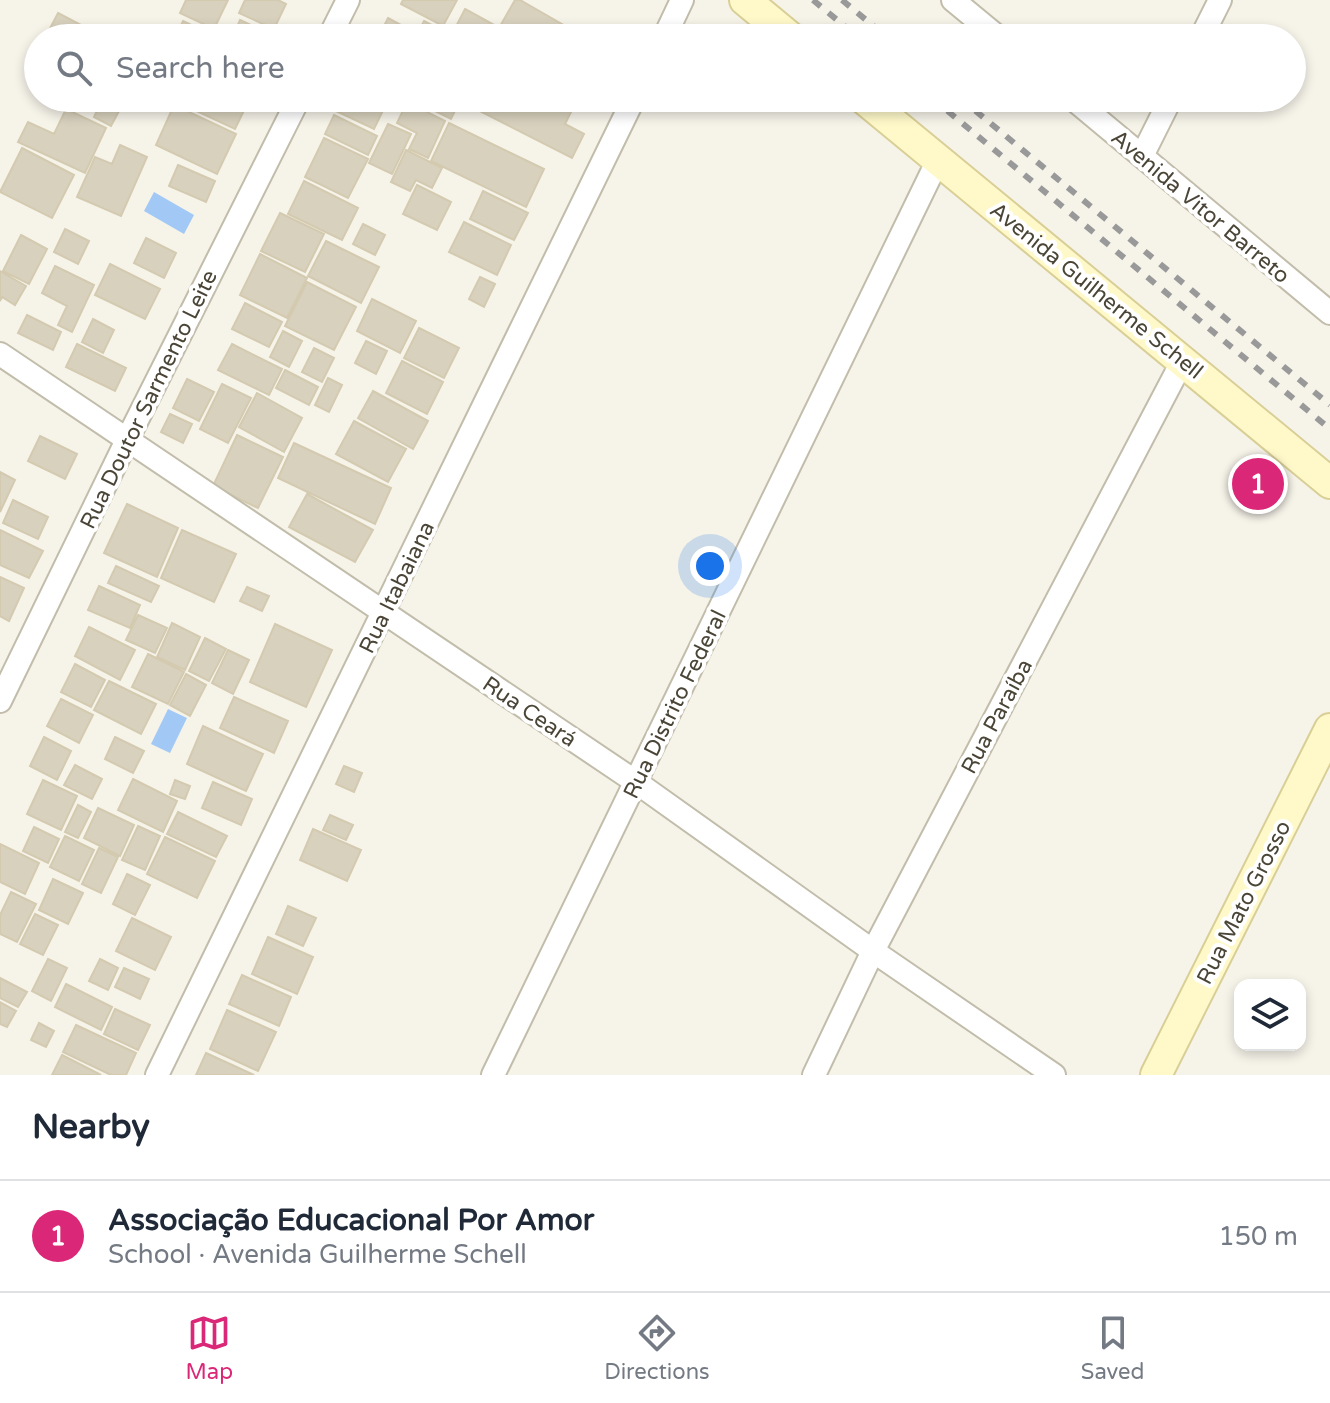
<!DOCTYPE html>
<meta charset="utf-8">
<style>
body{margin:0;font-family:"Varela Round",sans-serif;background:#f2f2f3;color:#1f2937}
.controls{position:absolute;right:24px;bottom:24px;display:grid;overflow:hidden;border-radius:16px;box-shadow:0 4px 12px #0003}
.controls button{width:72px;height:72px;display:grid;place-items:center;padding:0;border:0;border-bottom:2px solid #e0e1e3;background:#fff;color:#1f2937;font:40px sans-serif}
.you{position:absolute;left:710px;top:566px;width:28px;height:28px;margin:-20px;border:6px solid #fff;border-radius:50%;background:#1a73e8;box-shadow:0 0 0 12px #1a73e833}
.badge{display:grid;place-items:center;width:52px;height:52px;border-radius:50%;background:#db2777;color:#fff;font-size:26px;font-weight:700}
.pin{position:absolute;translate:-50% -50%;border:4px solid #fff;box-shadow:0 2px 8px #0006}
.list{margin:0;padding:0;list-style:none}
h2{display:flex;justify-content:space-between;align-items:center;height:104px;margin:0;padding:0 32px;font-size:34px}
h2 small{font-size:26px;font-weight:400;color:#747a83}
.list li{display:grid;grid-template-columns:52px 1fr auto;gap:24px;align-items:center;box-sizing:border-box;height:112px;padding:0 32px;border-top:2px solid #e0e1e3}
.list b{display:block;font-size:30px;white-space:nowrap}
.list p{margin:0;font-size:26px;white-space:nowrap;color:#747a83}
.list em{font-size:26px;font-style:normal;color:#747a83}
.icon{flex:none;width:44px;height:44px;fill:none;stroke:currentColor;stroke-width:2;stroke-linecap:round;stroke-linejoin:round}
.map{position:relative;flex:none;width:1330px;height:1075px;overflow:hidden}
.search{position:absolute;background:#fff;box-shadow:0 4px 12px #0003;left:24px;right:24px;top:24px;height:88px;display:flex;align-items:center;gap:20px;box-sizing:border-box;padding:0 28px;border-radius:44px;color:#747a83;font-size:30px}
.sheet{height:216px;background:#fff}
nav{display:flex;justify-content:space-around;align-items:center;box-sizing:border-box;height:112px;border-top:2px solid #e0e1e3;background:#fff;font-size:22px;color:#747a83}
nav a{display:grid;justify-items:center;gap:4px}
nav .on{color:#db2777}
.map>svg:first-child{display:block}
.water{fill:#a2c9f6}
.building{fill:#d8d1be;stroke:#d4cab0;stroke-width:2}
.lines{fill:none;stroke-linecap:round;stroke-linejoin:round}
.street-casing{stroke:#c2bdab;stroke-width:26}
.secondary-casing{stroke:#d9cf96;stroke-width:34}
.street{stroke:#fff;stroke-width:22}
.secondary{stroke:#fff9ca;stroke-width:30}
.rail{stroke:#999;stroke-width:6;stroke-dasharray:10 10;stroke-linecap:butt}
.labels{text-anchor:middle;stroke-width:8;stroke-linejoin:round;paint-order:stroke}
.street-label{font-size:22px;fill:#4a4537;stroke:#fff}
</style>
<div class="map">
<svg width="1330" height="1075" viewBox="0 0 1330 1075">
<rect width="100%" height="100%" fill="#f6f3e9"/>
<path class="water" d="M154,192l40,23 -10,19 -40,-23z
M168,709l19,9 -17,35 -19,-9z"/>
<path class="building" d="M186,0h42l-14,29 -34,-16z
M245,0h33l8,4 -12,25 -35,-16z
M403,0h54l-14,26 -42,-22z
M515,0h5l59,34 -2,4h-61l-17,-10z
M465,9l31,17 -6,12h-40z
M58,13l40,21 -2,4h-51z
M388,18l22,12 -4,8h-28z
M240,20l33,15 -2,3h-39z
M183,21l35,17h-43z
M424,21l25,13 -3,4h-31z
M103,98h23l-15,28 -17,-9z
M176,98h74l-15,31 -60,-28z
M343,98h46l-15,31 -38,-18z
M428,98h33l-10,21 -26,-13z
M471,98h107l-13,26 19,10 -12,24 -104,-53z
M407,102l38,19 -17,37 -19,-9 8,-16 -20,-10z
M174,105l62,29 -19,40 -61,-29z
M66,109l40,19 -21,45 -67,-31 10,-20 26,12z
M334,115l43,21 -9,19 -43,-21z
M449,123l95,46 -18,38 -95,-46z
M388,124l23,10 -19,40 -23,-11z
M324,138l44,21 -20,39 -43,-21z
M120,145l27,12 -26,59 -44,-19 18,-40 17,7z
M22,148l52,27 -22,43 -52,-26z
M406,150l36,18 -10,20 -16,-8 -6,11 -19,-9z
M178,165l37,16 -9,21 -37,-16z
M304,181l54,27 -16,32 -54,-26z
M417,185l34,17 -14,28 -34,-16z
M483,191l45,22 -14,27 -44,-21z
M280,213l44,21 -19,38 -44,-21z
M464,222l47,23 -14,30 -48,-23z
M363,224l22,11 -10,20 -22,-11z
M65,229l24,12 -11,23 -24,-12z
M21,235l26,14 -18,35 -26,-13z
M146,238l30,15 -12,25 -30,-15z
M326,241l53,26 -18,36 -53,-27z
M260,254l47,24 -20,40 -47,-23z
M110,264l50,25 -15,30 -50,-24z
M55,266l39,19 -22,47 -14,-7 9,-19 -25,-13z
M0,271l26,15 -11,19 -13,-8 -2,4z
M480,277l15,7 -11,23 -15,-8z
M307,282l49,25 -22,43 -49,-24z
M372,299l44,22 -16,32 -43,-22z
M245,303l37,19 -13,25 -37,-18z
M27,315l34,17 -8,18 -35,-17z
M93,319l21,11 -11,23 -21,-11z
M419,328l40,20 -15,30 -40,-20z
M283,331l19,10 -13,26 -19,-10z
M366,341l21,10 -11,23 -21,-11z
M77,344l49,24 -11,23 -49,-24z
M232,344l50,25 -13,26 -51,-25z
M314,348l20,10 -12,24 -20,-10z
M402,361l41,21 -16,32 -41,-21z
M285,370l33,17 -9,18 -33,-17z
M328,378l14,7 -13,27 -14,-7z
M187,379l27,13 -15,29 -26,-13z
M222,384l29,14 -23,45 -28,-14z
M373,391l55,30 -15,28 -55,-31z
M257,393l45,25 -18,34 -45,-25z
M170,414l22,10 -9,19 -22,-11z
M354,421l52,28 -18,33 -52,-28z
M237,435l46,22 -25,51 -45,-22z
M40,436l37,18 -12,25 -37,-18z
M294,443l97,45 -16,36 -97,-46z
M0,472l15,8 -15,32z
M307,494l66,36 -18,32 -66,-35z
M13,500l35,17 -10,22 -35,-16z
M127,504l51,24 -21,49 -53,-24z
M0,530l43,21 -14,27 -29,-13z
M182,530l54,24 -22,48 -53,-24z
M116,566l43,20 -8,16 -43,-19z
M0,577l24,11 -15,33 -9,-5z
M99,586l41,19 -10,23 -42,-18z
M247,587l22,9 -7,15 -22,-10z
M138,615l29,13 -12,25 -29,-13z
M172,623l28,14 -15,33 -28,-13z
M275,624l57,26 -26,57 -56,-25z
M89,627l46,23 -15,30 -45,-24z
M205,638l21,11 -17,32 -20,-10z
M228,650l21,10 -16,34 -21,-11z
M148,654l36,18 -16,32 -36,-17z
M75,664l30,16 -14,27 -30,-15z
M186,674l20,11 -16,31 -20,-11z
M109,681l47,23 -15,30 -47,-24z
M234,697l54,24 -14,32 -54,-25z
M61,699l32,16 -14,28 -32,-17z
M203,726l60,28 -17,37 -59,-27z
M44,737l27,14 -14,29 -27,-14z
M115,737l29,14 -11,22 -28,-14z
M75,765l27,14 -10,20 -28,-14z
M344,766l18,7 -8,19 -18,-8z
M133,779l44,22 -14,31 -45,-22z
M43,780l34,16 -16,34 -34,-16z
M175,780l15,6 -5,13 -15,-5z
M213,782l39,17 -11,26 -39,-17z
M78,805l13,7 -13,26 -13,-6z
M98,808l36,17 -14,31 -36,-18z
M178,812l49,24 -11,21 -49,-23z
M330,815l23,10 -7,15 -23,-10z
M138,826l22,10 -15,34 -23,-10z
M34,827l25,12 -11,24 -25,-12z
M313,829l48,21 -14,31 -47,-21z
M65,836l29,14 -15,31 -29,-14z
M165,837l50,24 -18,37 -50,-24z
M0,844l39,19 -14,31 -25,-12z
M99,848l19,9 -17,36 -19,-9z
M127,874l23,11 -15,30 -22,-11z
M53,879l30,14 -15,31 -29,-14z
M11,892l25,12 -19,38 -17,-8v-19z
M288,906l28,12 -13,28 -27,-12z
M35,914l23,11 -15,30 -23,-11z
M132,918l39,19 -16,33 -39,-19z
M268,937l45,20 -16,37 -45,-20z
M48,959l19,9 -16,33 -19,-10z
M100,959l18,9 -10,22 -19,-9z
M124,968l25,11 -9,20 -25,-12z
M242,975l49,22 -12,29 -50,-22z
M0,978l27,14 -9,15 -18,-9z
M66,984l46,23 -11,23 -46,-23z
M0,1002l16,9 -9,16 -7,-3z
M115,1009l35,16 -12,25 -34,-16z
M227,1010l49,22 -18,39 -48,-22z
M39,1023l15,8 -8,16 -15,-7z
M76,1025l60,28 -10,22h-15l-48,-23z
M206,1053l48,22h-58z
M62,1055l39,20h-49z"/>
<g class="lines">
<defs>
<path id="street" d="M953,0l46,38
M329,38l19,-38
M664,38l18,-38
M1201,38l19,-38
M1072,98l258,215
M1142,156l29,-58
M0,354l636,428 237,169 181,124
M0,701l128,-263 171,-340
M157,1075l477,-977
M493,1075l445,-915
M814,1075l59,-124 310,-591"/>
<path id="secondary" d="M745,0l46,38
M863,98l467,385
M1156,1075l174,-346"/>
</defs>
<use href="#street" class="street-casing"/>
<use href="#secondary" class="secondary-casing"/>
<use href="#street" class="street"/>
<use href="#secondary" class="secondary"/>
<path class="rail" d="M813,0l46,38
M842,0l46,38
M932,98l398,331
M960,98l370,307"/>
</g>
<g class="labels">
<g class="street-label">
<text transform="translate(1201 206) rotate(40)" y="8">Avenida Vitor Barreto</text>
<text transform="translate(1097 290) rotate(39)" y="8">Avenida Guilherme Schell</text>
<text transform="translate(148 399) rotate(-64)" y="8">Rua Doutor Sarmento Leite</text>
<text transform="translate(396 587) rotate(-64)" y="8">Rua Itabaiana</text>
<text transform="translate(674 704) rotate(-64)" y="8">Rua Distrito Federal</text>
<text transform="translate(530 711) rotate(34)" y="8">Rua Ceará</text>
<text transform="translate(996 716) rotate(-62)" y="8">Rua Paraíba</text>
<text transform="translate(1243 902) rotate(-63)" y="8">Rua Mato Grosso</text>
</g>
</g>
</svg>
<div class="controls">
<button><svg class="icon" aria-label="layers" viewBox="0 0 24 24"><path d="M12 4l9 5-9 5-9-5zM3 14l9 5 9-5"/></svg></button>
</div>
<div class="you"></div>
<div class="pin badge" style="left:1258px;top:484px">1</div>
<div class="search"><svg class="icon" aria-label="search" viewBox="0 0 24 24"><circle cx="10" cy="10" r="6"/><path d="M15 15l6 6"/></svg>Search here</div>
</div>
<section class="sheet">
<h2>Nearby<small></small></h2>
<ul class="list">
<li><span class="badge">1</span><div><b>Associação Educacional Por Amor</b><p>School · Avenida Guilherme Schell</p></div><em>150 m</em></li>
</ul>
</section>
<nav>
<a class="on"><svg class="icon" aria-label="map" viewBox="0 0 24 24"><path d="M3 6l6-2 6 2 6-2v14l-6 2-6-2-6 2zM9 4v14M15 6v14"/></svg>Map</a>
<a><svg class="icon" aria-label="directions" viewBox="0 0 24 24"><path d="M12 3l9 9-9 9-9-9zM9 14v-3h6M13 9l2 2-2 2"/></svg>Directions</a>
<a><svg class="icon" aria-label="saved" viewBox="0 0 24 24"><path d="M7 4h10v16l-5-4-5 4z"/></svg>Saved</a>
</nav>
